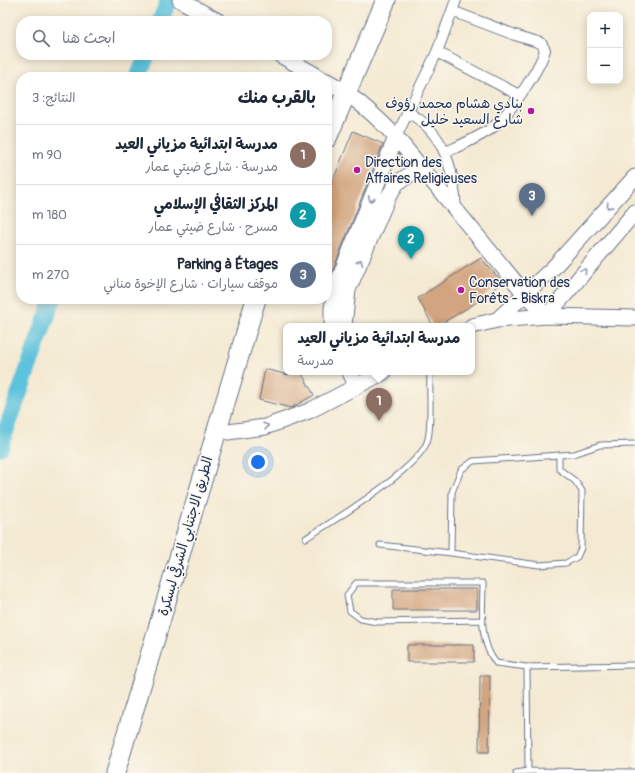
<!DOCTYPE html>
<html lang="ar">
<meta charset="utf-8">
<style>
body{margin:0;font-family:Pangolin,"Playpen Sans Arabic",sans-serif;background:#f6f6f7;color:#1f2937;direction:rtl}
.controls{position:absolute;right:12px;top:12px;display:grid;overflow:hidden;border-radius:8px;box-shadow:0 2px 10px #0003}
.controls button{width:36px;height:36px;display:grid;place-items:center;padding:0;border:0;border-bottom:1px solid #e0e1e3;background:#fff;color:#1f2937;font:20px sans-serif}
.you{position:absolute;left:258px;top:462px;width:14px;height:14px;margin:-10px;border:3px solid #fff;border-radius:50%;background:#1a73e8;box-shadow:0 0 0 6px #1a73e833}
.badge{display:grid;place-items:center;width:26px;height:26px;border-radius:50%;background:#ea580c;color:#fff;font-size:13px;font-weight:700}
.pin{position:absolute;translate:-50% -33px;filter:drop-shadow(0 1px 2px #0008)}
.pin::after{content:'';position:absolute;top:21px;width:14px;height:12px;background:inherit;clip-path:polygon(0 0,100% 0,50% 100%)}
.popup{position:absolute;left:283px;top:323px;width:192px;height:52px;box-sizing:border-box;display:grid;place-content:center;border-radius:8px;background:#fff;filter:drop-shadow(0 1px 3px #0005);font-size:13px;white-space:nowrap;color:#747a83}
.popup b{font-size:15px;color:#1f2937}
.popup::after{content:'';position:absolute;left:50%;top:100%;margin-left:-8px;border:8px solid transparent;border-top-color:#fff}
.list{margin:0;padding:0;list-style:none}
h2{display:flex;justify-content:space-between;align-items:center;height:52px;margin:0;padding:0 16px;font-size:17px}
h2 small{font-size:13px;font-weight:400;color:#747a83}
.list li{display:grid;grid-template-columns:26px 1fr auto;gap:12px;align-items:center;box-sizing:border-box;height:60px;padding:0 16px;border-top:1px solid #e0e1e3}
.list b{display:block;font-size:15px;white-space:nowrap}
.list p{margin:0;font-size:13px;white-space:nowrap;color:#747a83}
.list em{font-size:13px;font-style:normal;color:#747a83}
.icon{flex:none;width:22px;height:22px;fill:none;stroke:currentColor;stroke-width:2;stroke-linecap:round;stroke-linejoin:round}
.map{position:relative;flex:none;width:635px;height:773px;overflow:hidden;direction:ltr}
.search{position:absolute;background:#fff;box-shadow:0 2px 10px #0003;left:16px;top:16px;width:316px;height:44px;display:flex;align-items:center;gap:10px;box-sizing:border-box;padding:0 14px;border-radius:16px;color:#747a83;font-size:15px}
.panel{position:absolute;background:#fff;box-shadow:0 2px 10px #0003;left:16px;top:72px;width:316px;height:232px;border-radius:16px;direction:rtl}
.map>svg:first-child{display:block}
.lines{fill:none;stroke-linecap:round;stroke-linejoin:round}
.river{stroke:#5dc2db;stroke-width:17}
.building{fill:#d2a47f}
.lane-casing{stroke:#677087;stroke-width:7}
.street-casing{stroke:#677087;stroke-width:12}
.secondary-casing{stroke:#677087;stroke-width:17}
.highway-casing{stroke:#677087;stroke-width:21}
.lane{stroke:#fff;stroke-width:5}
.street{stroke:#fff;stroke-width:10}
.secondary{stroke:#fff;stroke-width:15}
.highway{stroke:#fff;stroke-width:19}
.oneway{stroke:#8d97ae}
.poi-dot{fill:#b5179e;stroke:#fbf7ec;stroke-width:1.5}
.labels{text-anchor:middle;stroke-width:3;stroke-linejoin:round;paint-order:stroke}
.poi-label{font-size:14px;fill:#1b2f5e;stroke:#fbf7ec;text-anchor:start}
.street-label{font-size:14px;fill:#1b2f5e;stroke:#fbf7ec}
</style>
<div class="map">
<svg width="635" height="773" viewBox="0 0 635 773">
<rect width="100%" height="100%" fill="#fbf7ec"/>
<filter id="ink" filterUnits="userSpaceOnUse"><feTurbulence type="fractalNoise" baseFrequency=".025" numOctaves="2"/><feDisplacementMap in="SourceGraphic" scale="8" xChannelSelector="R" yChannelSelector="G"/><feConvolveMatrix kernelMatrix="1 2 1 2 8 2 1 2 1" color-interpolation-filters="sRGB"/></filter>
<filter id="wash" filterUnits="userSpaceOnUse"><feTurbulence type="fractalNoise" baseFrequency=".012" numOctaves="4" result="noise"/><feDisplacementMap in="SourceGraphic" scale="16" xChannelSelector="R" yChannelSelector="G"/><feGaussianBlur stdDeviation="0.9" result="paint"/><feColorMatrix in="noise" values="0 0 0 0 0 0 0 0 0 0 0 0 0 0 0 0 0 1.4 0 .05"/><feComposite in="paint" operator="in"/></filter>
<g filter="url(#wash)">
<rect width="100%" height="100%" fill="#f4ead3"/>
<g class="lines">
<path class="river" d="M160,21l9,-21
M138,77l9,-22
M0,447l53,-148"/>
</g>
<g id="blocks">
<path class="building" d="M353,131l30,13 -56,141v-90z
M481,258l21,24 -23,19 -42,25h-4l-15,-28z
M265,369l23,6 6,-3h7l13,23 -23,13 -32,-8z
M393,589h84v21h-84z
M407,645h67v17h-67z
M480,676h10l-1,76h-10z"/>
</g>
</g>
<g filter="url(#ink)">
<use href="#blocks" fill-opacity="0" stroke="#677087" stroke-width="1"/>
<g class="lines">
<defs>
<path id="lane" d="M306,538c26,-16 116,-71 122,-99 4,-18 1,-48 2,-67
M380,545l71,8 88,12 27,-2 11,-6 4,-9 1,-57 -7,-10 -16,-12v-14
M451,553l1,-61 9,-22 12,-9 101,-7 26,-9 35,-1
M483,620l-106,2 -16,-3 -11,-8 -3,-16 9,-12h127c0,27 -5,57 13,80l31,4 108,-2
M527,667l1,104
M516,773l12,-2 107,1"/>
<path id="street" d="M437,52l82,43
M407,112c39,20 47,60 49,99
M396,137l41,-85 19,-52
M446,152c15,-7 32,-14 46,-24 16,-12 48,-59 53,-78l-4,-7 -26,-8 -63,-24"/>
<path id="secondary" d="M180,0l38,21
M280,55l39,22
M327,81c26,14 49,35 69,56l129,157 22,22 88,2
M497,320l56,-52 82,-91
M332,326v-18l4,-22 60,-149
M344,326l4,-36 40,-93 9,-14 24,-16
M472,326l25,-6 50,-4 88,-104
M350,372l6,14
M228,432l37,-5 44,-16 75,-39"/>
<path id="highway" d="M327,138l59,-138
M115,773l141,-474"/>
</defs>
<use href="#lane" class="lane-casing"/>
<use href="#street" class="street-casing"/>
<use href="#secondary" class="secondary-casing"/>
<use href="#highway" class="highway-casing"/>
<use href="#lane" class="lane"/>
<use href="#street" class="street"/>
<use href="#secondary" class="secondary"/>
<use href="#highway" class="highway"/>
</g>
<defs><path id="oneway-chevron" d="M-2-3.5L2.5 0L-2 3.5" fill="none" stroke-width="1.6" stroke-linecap="round" stroke-linejoin="round"/></defs>
<g class="oneway">
<use href="#oneway-chevron" transform="translate(371 199) rotate(112)"/>
<use href="#oneway-chevron" transform="translate(609 206) rotate(132)"/>
<use href="#oneway-chevron" transform="translate(360 262) rotate(-67)"/>
<use href="#oneway-chevron" transform="translate(584 271) rotate(-50)"/>
<use href="#oneway-chevron" transform="translate(266 426) rotate(-16)"/>
</g>
</g>
<g class="poi-dot">
<circle cx="531" cy="111" r="4"/>
<circle cx="357" cy="170" r="4"/>
<circle cx="461" cy="290" r="4"/>
</g>
<g class="labels">
<g class="poi-label">
<text x="523" y="108" text-anchor="end">بنادي هشام محمد رؤوف<tspan x="523" dy="16">شارع السعيد خليل</tspan></text>
<text x="365" y="167">Direction des<tspan x="365" dy="16">Affaires Religieuses</tspan></text>
<text x="469" y="287">Conservation des<tspan x="469" dy="16">Forêts - Biskra</tspan></text>
</g>
<g class="street-label">
<text transform="translate(185 536) rotate(-74)" y="5">الطريق الاجتنابي الشرقي لبسكرة</text>
</g>
</g>
</svg>
<div class="controls">
<button>+</button>
<button>−</button>
</div>
<div class="you"></div>
<div class="pin badge" style="left:379px;top:421px;background:#8d6e63">1</div>
<div class="popup"><b>مدرسة ابتدائية مزياني العيد</b>مدرسة</div>
<div class="pin badge" style="left:411px;top:259px;background:#0f9aa8">2</div>
<div class="pin badge" style="left:532px;top:216px;background:#5c6f8a">3</div>
<div class="search"><svg class="icon" aria-label="search" viewBox="0 0 24 24"><circle cx="10" cy="10" r="6"/><path d="M15 15l6 6"/></svg>ابحث هنا</div>
<section class="panel">
<h2>بالقرب منك<small>النتائج: 3</small></h2>
<ul class="list">
<li><span class="badge" style="background:#8d6e63">1</span><div><b>مدرسة ابتدائية مزياني العيد</b><p>مدرسة · شارع ضيتي عمار</p></div><em>90 m</em></li>
<li><span class="badge" style="background:#0f9aa8">2</span><div><b>المركز الثقافي الإسلامي</b><p>مسرح · شارع ضيتي عمار</p></div><em>180 m</em></li>
<li><span class="badge" style="background:#5c6f8a">3</span><div><b>Parking à Étages</b><p>موقف سيارات · شارع الإخوة مناني</p></div><em>270 m</em></li>
</ul>
</section>
</div>
